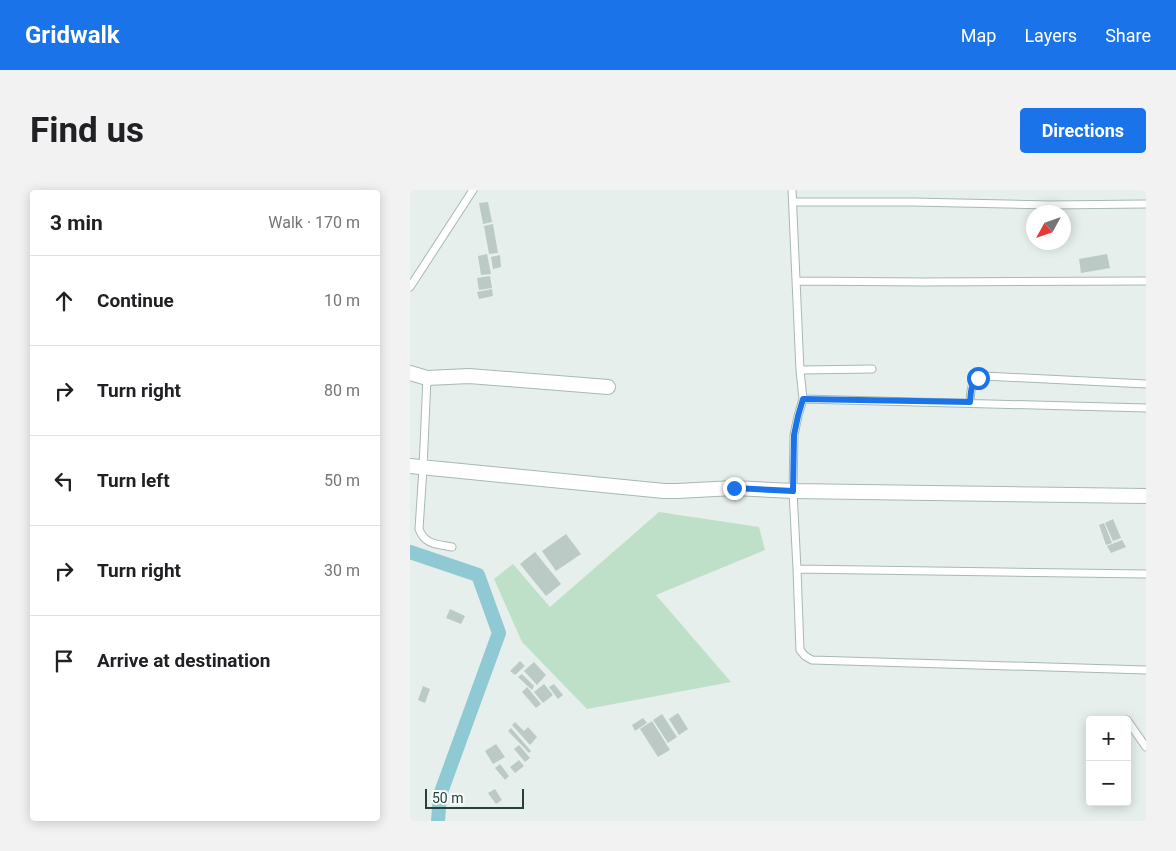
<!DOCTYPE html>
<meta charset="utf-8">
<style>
body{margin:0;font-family:Roboto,sans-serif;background:#f2f2f2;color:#202124}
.controls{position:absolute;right:15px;bottom:15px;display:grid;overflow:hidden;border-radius:5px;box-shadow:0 2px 12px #0003}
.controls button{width:45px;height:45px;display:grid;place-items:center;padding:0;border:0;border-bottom:1px solid #e0e0e0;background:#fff;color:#202124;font:25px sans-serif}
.compass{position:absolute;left:616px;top:15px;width:45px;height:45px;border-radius:50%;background:#fff;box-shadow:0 2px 12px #0003;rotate:230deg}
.scale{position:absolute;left:15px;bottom:12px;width:99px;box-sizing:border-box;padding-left:5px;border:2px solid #24423a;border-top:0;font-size:14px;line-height:18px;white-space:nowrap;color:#24423a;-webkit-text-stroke:4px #f7fbf9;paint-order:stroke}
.stop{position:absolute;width:15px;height:15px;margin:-11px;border:4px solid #1a73e8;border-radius:50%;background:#fff}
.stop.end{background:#1a73e8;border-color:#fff;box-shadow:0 1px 5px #0008}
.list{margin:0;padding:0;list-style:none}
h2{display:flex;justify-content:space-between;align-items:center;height:65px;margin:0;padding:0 20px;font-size:21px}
h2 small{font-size:16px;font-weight:400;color:#757577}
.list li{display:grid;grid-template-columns:32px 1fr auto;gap:15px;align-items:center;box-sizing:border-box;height:90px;padding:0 20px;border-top:1px solid #e0e0e0}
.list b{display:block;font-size:19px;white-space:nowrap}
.list em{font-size:16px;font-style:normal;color:#757577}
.icon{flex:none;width:28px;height:28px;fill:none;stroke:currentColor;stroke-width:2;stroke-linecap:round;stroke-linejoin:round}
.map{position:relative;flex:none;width:736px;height:631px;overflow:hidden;border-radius:5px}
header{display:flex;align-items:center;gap:30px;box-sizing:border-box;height:70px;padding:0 25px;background:#1a73e8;color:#fff}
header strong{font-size:24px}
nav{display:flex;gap:28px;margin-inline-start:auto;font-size:18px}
.intro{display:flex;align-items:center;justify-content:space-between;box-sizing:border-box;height:120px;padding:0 30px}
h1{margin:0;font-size:35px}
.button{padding:12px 22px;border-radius:5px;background:#1a73e8;color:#fff;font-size:18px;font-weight:700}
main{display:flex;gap:30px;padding:0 30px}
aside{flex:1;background:#fff;border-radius:5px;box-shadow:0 2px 12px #0003}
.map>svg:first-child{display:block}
.green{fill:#bfe0c8}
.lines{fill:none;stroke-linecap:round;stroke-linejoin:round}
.canal{stroke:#8ec9d4;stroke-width:14}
.building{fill:#bbcac4}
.service-casing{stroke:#a8b8b2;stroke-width:9}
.minor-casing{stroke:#a8b8b2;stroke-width:16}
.service{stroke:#fff;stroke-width:7}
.minor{stroke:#fff;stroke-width:14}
.route{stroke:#1a73e8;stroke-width:6}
</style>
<header>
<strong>Gridwalk</strong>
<nav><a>Map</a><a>Layers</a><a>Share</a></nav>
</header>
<div class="intro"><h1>Find us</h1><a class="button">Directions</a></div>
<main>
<aside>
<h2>3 min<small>Walk · 170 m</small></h2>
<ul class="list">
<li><svg class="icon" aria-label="ahead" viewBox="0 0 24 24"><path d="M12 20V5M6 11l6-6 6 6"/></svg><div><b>Continue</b></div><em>10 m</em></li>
<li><svg class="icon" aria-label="right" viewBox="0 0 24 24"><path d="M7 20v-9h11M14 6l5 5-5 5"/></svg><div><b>Turn right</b></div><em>80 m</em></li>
<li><svg class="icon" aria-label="left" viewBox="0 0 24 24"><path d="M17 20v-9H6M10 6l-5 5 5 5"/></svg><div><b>Turn left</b></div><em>50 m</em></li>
<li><svg class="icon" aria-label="right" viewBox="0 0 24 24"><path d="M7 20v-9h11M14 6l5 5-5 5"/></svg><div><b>Turn right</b></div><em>30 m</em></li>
<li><svg class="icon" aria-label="arrive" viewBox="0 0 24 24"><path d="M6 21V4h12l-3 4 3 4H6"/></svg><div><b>Arrive at destination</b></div></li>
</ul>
</aside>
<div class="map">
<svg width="736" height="631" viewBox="0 0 736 631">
<rect width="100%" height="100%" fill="#e6efeb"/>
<path class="green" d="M249,322l100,15 6,23 -109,45 75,87 -144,27 -65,-67 -28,-63 19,-15 37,43z"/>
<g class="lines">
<path class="canal" d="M0,362l68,23 21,58 -59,162 -2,26"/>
</g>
<path class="building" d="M78,12l4,20 -9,2 -4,-21z
M83,34l5,29 -9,1 -5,-28z
M77,64l4,20 -10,1 -3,-19z
M697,64l3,14 -29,5 -2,-14z
M90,65l1,12 -8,2 -2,-12z
M80,86l2,12 -13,2 -2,-12z
M82,99l1,7 -14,3 -2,-7z
M703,329l8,19 -8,3 -8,-18z
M694,333l8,20 -6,2 -7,-20z
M156,344l15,20 -25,17 -14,-20z
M712,350l4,7 -15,6 -4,-7z
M125,362l26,32 -15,12 -26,-32z
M40,419l15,7 -4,8 -15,-6z
M110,471l5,5 -10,9 -5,-4z
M124,472l12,13 -9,10 -13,-14z
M112,484l12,12 -2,4 -14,-13z
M134,494l9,11 -10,8 -9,-11z
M144,494l9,11 -5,4 -9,-12z
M13,496l7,3 -5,14 -7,-3z
M117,497l14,17 -5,4 -14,-16z
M268,523l10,16 -9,6 -10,-16z
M252,524l15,23 -9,6 -15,-23z
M233,528l4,5 -12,8 -3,-6z
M242,531l18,29 -12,7 -18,-28z
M105,532l9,9 4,-4 9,10 -7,8 -18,-20z
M101,538l20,23 -2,2 -21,-22z
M86,554l9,13 -12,7 -8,-13z
M109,555l11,13 -5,4 -11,-13z
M109,570l5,6 -9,7 -5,-6z
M90,574l9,12 -4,4 -10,-12z
M85,599l7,11 -6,4 -8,-11z"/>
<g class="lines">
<defs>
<path id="service" d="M382,0l8,180 3,29 -5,17 -4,19 -1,56 4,78 3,81 5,6 7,4 334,10
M384,12h119l136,3 97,-1
M387,91l127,1 222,-1
M0,97l63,-97
M390,180l72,-1
M17,188l-4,90 -4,61c6,16 18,15 33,18
M393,209l343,9
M560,212c1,-13 0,-21 14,-26l162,8
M387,379l349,5
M717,530l19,27"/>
<path id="minor" d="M0,183l17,5 42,-2 139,11
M0,276l254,25h13l57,-3 59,3 353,5"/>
</defs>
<use href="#service" class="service-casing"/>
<use href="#minor" class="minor-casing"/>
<use href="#service" class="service"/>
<use href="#minor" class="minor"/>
</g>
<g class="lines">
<path class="route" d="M324,298l59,3 1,-56 4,-19 5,-17 167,3c1,-9 0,-17 8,-24"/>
</g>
</svg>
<div class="controls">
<button>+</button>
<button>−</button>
</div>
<svg class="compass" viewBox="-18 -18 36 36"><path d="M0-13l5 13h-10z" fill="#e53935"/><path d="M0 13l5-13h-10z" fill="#757577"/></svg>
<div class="scale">50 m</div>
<div class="stop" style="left:568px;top:188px"></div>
<div class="stop end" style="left:324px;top:298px"></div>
</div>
</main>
